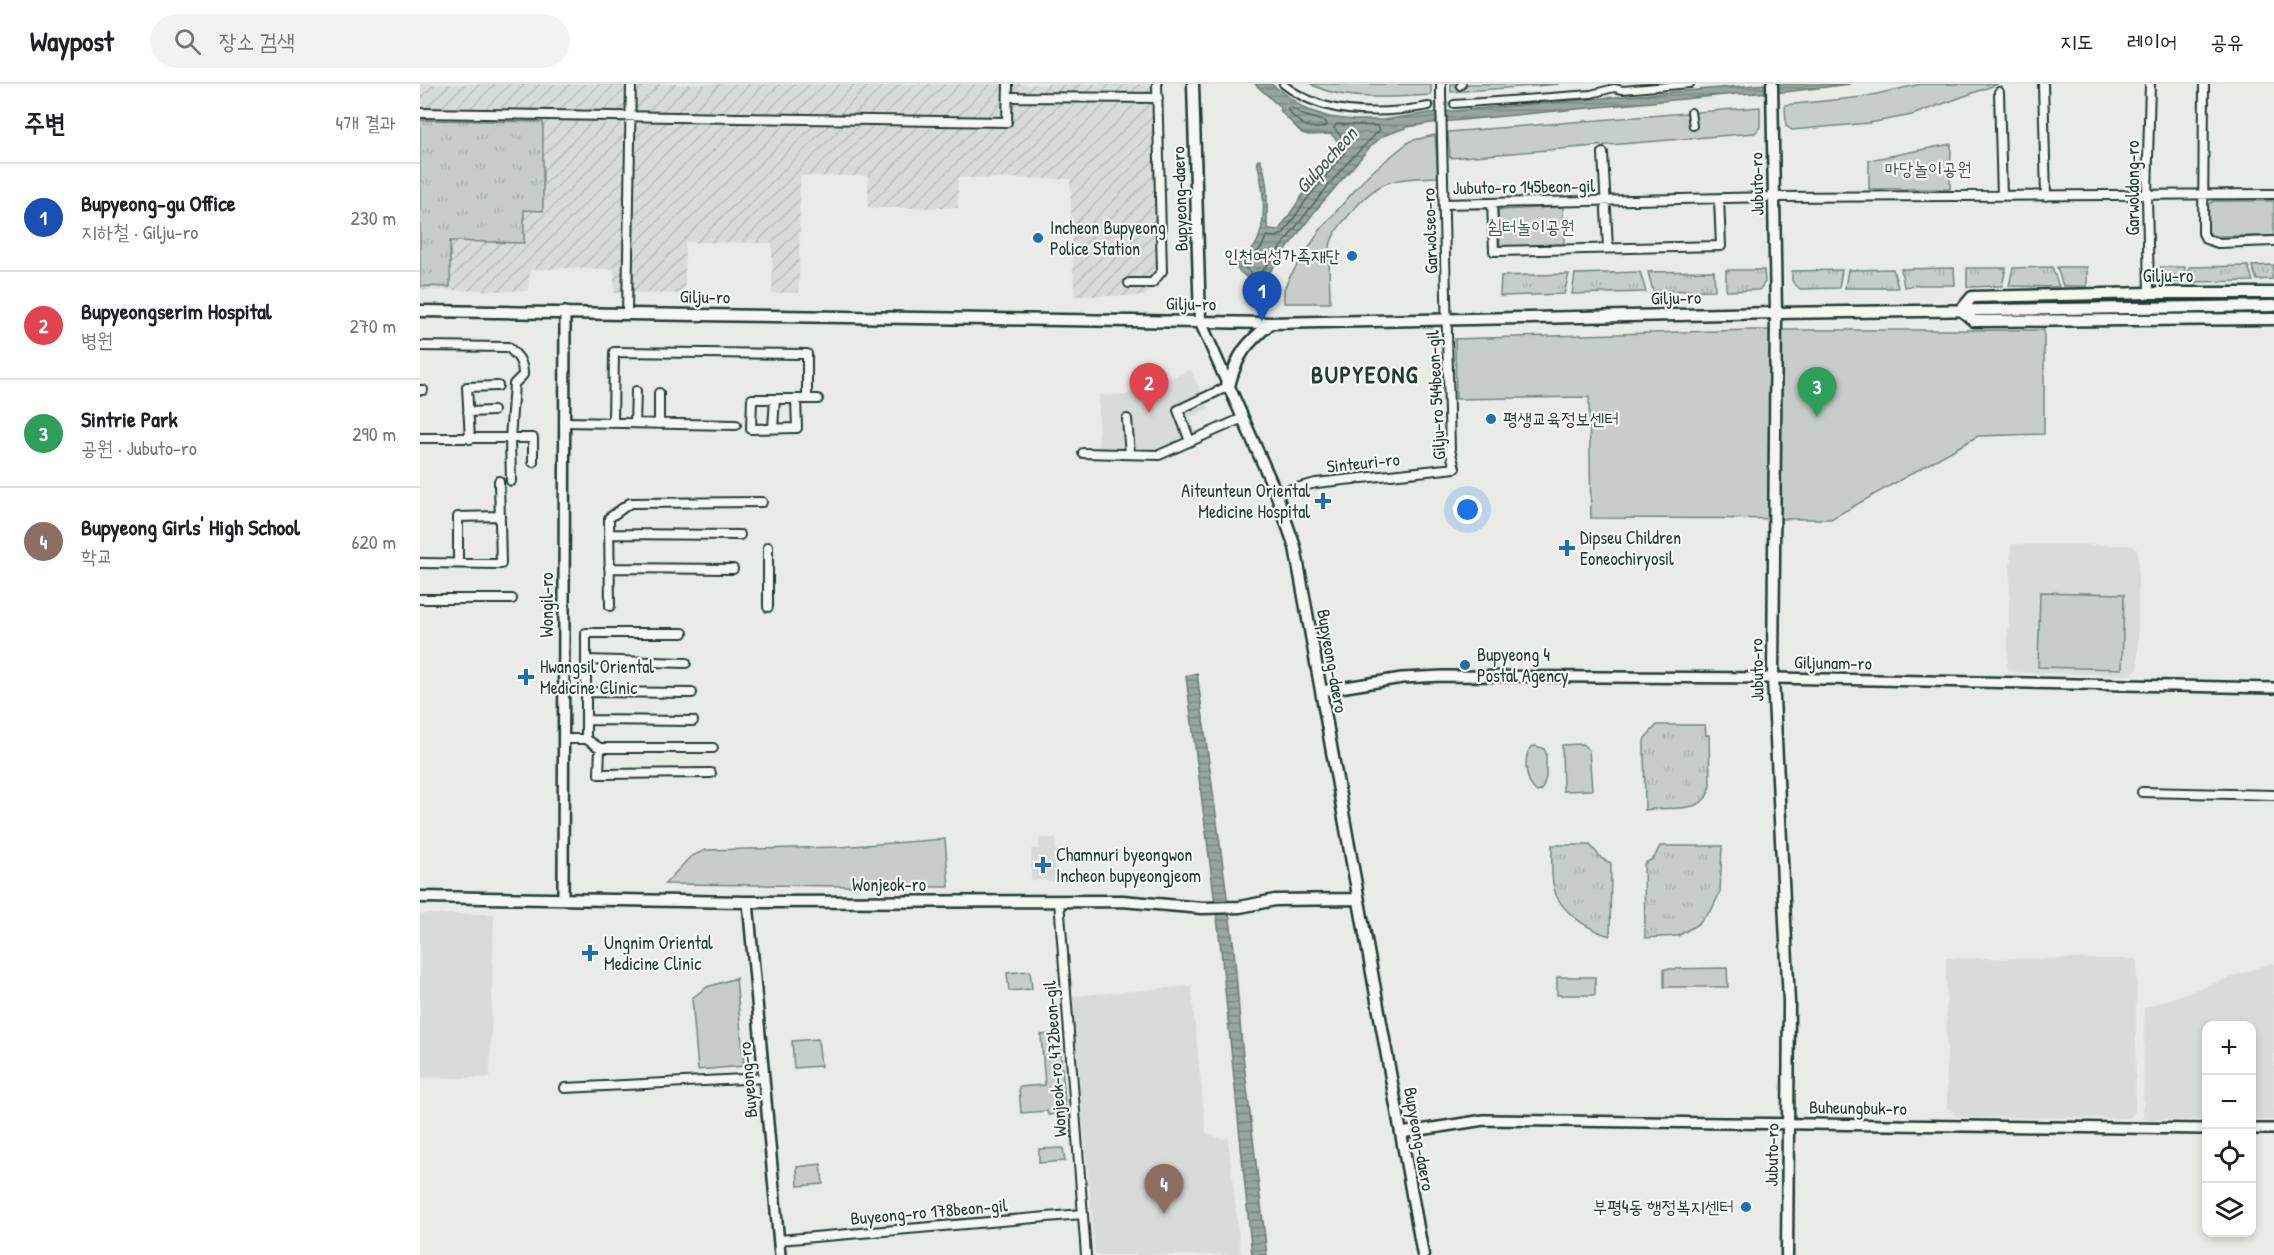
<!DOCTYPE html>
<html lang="ko">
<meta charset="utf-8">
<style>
body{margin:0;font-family:"Patrick Hand","Poor Story",sans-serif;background:#f2f2f2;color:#202124}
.controls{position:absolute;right:18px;bottom:18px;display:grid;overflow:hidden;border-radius:12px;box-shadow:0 3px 9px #0003}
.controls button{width:54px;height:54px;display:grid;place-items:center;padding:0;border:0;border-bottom:2px solid #e0e0e0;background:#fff;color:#202124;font:30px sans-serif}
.you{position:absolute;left:1048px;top:426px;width:21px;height:21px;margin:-15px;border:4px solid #fff;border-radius:50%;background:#1a73e8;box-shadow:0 0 0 9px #1a73e833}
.badge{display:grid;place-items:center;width:39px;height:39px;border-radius:50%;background:#0b8043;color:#fff;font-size:20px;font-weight:700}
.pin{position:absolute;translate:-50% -50px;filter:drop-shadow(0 2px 3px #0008)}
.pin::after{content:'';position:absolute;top:32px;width:21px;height:18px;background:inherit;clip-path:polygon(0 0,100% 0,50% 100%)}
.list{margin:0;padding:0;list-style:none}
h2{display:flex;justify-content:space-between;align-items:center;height:78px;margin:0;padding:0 24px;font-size:26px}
h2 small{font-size:20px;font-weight:400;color:#757577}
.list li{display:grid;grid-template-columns:39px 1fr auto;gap:18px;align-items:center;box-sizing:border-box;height:108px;padding:0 24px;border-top:2px solid #e0e0e0}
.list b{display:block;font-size:22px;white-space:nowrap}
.list p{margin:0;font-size:20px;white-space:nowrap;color:#757577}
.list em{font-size:20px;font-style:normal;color:#757577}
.icon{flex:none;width:33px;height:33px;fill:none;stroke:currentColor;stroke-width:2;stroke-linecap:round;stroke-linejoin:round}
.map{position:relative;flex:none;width:1854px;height:1171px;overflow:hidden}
header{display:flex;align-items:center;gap:36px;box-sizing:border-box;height:84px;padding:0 30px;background:#fff;border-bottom:2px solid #e0e0e0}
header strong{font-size:28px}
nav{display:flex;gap:33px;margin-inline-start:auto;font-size:21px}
.search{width:420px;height:54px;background:#f2f2f2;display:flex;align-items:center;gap:15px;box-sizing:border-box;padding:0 21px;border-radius:33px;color:#757577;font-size:22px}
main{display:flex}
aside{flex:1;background:#fff}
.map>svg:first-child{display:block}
.built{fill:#d8dcd8}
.industrial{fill:url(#industrial-furrows)}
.grass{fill:url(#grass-tufts);stroke:#73867e;stroke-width:1.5}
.park{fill:#c7cec9;stroke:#73867e;stroke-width:1.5}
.water{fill:url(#water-rules);stroke:#687c75;stroke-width:1.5}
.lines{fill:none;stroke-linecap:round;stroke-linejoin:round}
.shore{stroke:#50675f;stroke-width:1.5}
.pedestrian-tunnel{stroke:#c1c8c3;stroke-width:6;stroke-dasharray:6 3;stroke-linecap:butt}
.pedestrian-casing{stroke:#1f3d34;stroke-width:10}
.minor-casing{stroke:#1f3d34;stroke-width:12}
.tertiary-casing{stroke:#1f3d34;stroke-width:14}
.secondary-casing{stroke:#1f3d34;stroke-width:15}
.pedestrian{stroke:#f6f6f2;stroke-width:6}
.minor{stroke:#f6f6f2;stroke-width:8}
.tertiary{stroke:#f6f6f2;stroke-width:9}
.secondary{stroke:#f6f6f2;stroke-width:10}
.minor-bridge-casing{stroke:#1f3d34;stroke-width:12;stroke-linecap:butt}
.minor-bridge{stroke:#f6f6f2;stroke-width:8}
.poi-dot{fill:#1f6fb2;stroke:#f6f6f2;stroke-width:2}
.labels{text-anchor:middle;stroke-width:4.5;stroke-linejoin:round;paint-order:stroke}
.park-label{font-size:18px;fill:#415a52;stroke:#f6f6f2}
.street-label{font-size:18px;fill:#1f3d34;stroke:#f6f6f2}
.poi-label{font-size:18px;fill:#1f3d34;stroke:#f6f6f2;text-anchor:start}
.water-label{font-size:20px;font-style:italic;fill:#445c54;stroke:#f6f6f2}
.district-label{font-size:24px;font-weight:bold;letter-spacing:1.5px;fill:#1f3d34;stroke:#f6f6f2}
</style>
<header>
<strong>Waypost</strong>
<div class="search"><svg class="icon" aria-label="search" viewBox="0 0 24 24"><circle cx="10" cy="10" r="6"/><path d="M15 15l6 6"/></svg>장소 검색</div>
<nav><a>지도</a><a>레이어</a><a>공유</a></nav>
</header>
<main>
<aside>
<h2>주변<small>4개 결과</small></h2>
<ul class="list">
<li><span class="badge" style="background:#1a4fb4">1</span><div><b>Bupyeong-gu Office</b><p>지하철 · Gilju-ro</p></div><em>230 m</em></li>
<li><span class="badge" style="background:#e0444e">2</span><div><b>Bupyeongserim Hospital</b><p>병원</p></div><em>270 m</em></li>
<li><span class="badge" style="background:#2e9e5b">3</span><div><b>Sintrie Park</b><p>공원 · Jubuto-ro</p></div><em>290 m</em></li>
<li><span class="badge" style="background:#8d6e63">4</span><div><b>Bupyeong Girls' High School</b><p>학교</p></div><em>620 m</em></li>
</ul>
</aside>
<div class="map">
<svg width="1854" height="1171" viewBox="0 0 1854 1171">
<defs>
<pattern id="industrial-furrows" width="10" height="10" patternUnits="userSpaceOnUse" patternTransform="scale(1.5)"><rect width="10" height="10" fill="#d8dcd8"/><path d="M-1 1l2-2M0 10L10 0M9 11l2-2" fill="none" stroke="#b9beba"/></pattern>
<pattern id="grass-tufts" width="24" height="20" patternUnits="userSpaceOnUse" patternTransform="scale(1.5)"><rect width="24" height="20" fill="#c7cec9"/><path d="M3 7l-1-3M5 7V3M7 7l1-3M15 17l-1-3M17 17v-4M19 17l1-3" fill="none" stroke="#aab2ad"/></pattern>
<pattern id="water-rules" width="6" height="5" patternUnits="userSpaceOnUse" patternTransform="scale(1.5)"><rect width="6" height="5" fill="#99a6a0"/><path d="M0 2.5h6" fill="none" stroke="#7c8883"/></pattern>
</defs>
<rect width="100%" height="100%" fill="#e9ebe7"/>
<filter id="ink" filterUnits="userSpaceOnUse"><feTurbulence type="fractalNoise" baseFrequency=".0167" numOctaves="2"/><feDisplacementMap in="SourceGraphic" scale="12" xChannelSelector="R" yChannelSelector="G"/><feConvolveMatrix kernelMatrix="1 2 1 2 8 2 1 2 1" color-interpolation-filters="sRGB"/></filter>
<g filter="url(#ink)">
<path class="built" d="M771,286l18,39 -19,8 7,17 -43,20h-56l1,-59h25z
M1591,460l121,1 6,6v118l-8,6 -123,-3z
M619,754h17l-1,43 -24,-1v-31h8z
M0,830h74l-4,164h-70z
M1526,874l191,1 -2,153 -6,6 -172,-1 -10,-10z
M1854,878v158h-22v-94h-46v94l-63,-1 1,-111z
M771,902l15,146 15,7 7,-1 13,117h-146l-23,-259z"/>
<path class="industrial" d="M0,0h743l4,185 -22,27h-71l-4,-117 -112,-1v30h-90v-32h-68l-1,117h-27v-50l-87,-1v52l-71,-1v-24l-48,-1 -36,2 -2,21 -108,-1z"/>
<path class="grass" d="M0,36l123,2v89l-19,-1v33l-74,-2v46l-30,-1z
M1854,181l-2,14 -15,1 -5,-14z
M1828,182l5,15 -66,1 2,-15z
M1632,183l7,20 -50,-1 4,-18z
M1637,183h30v19h-24z
M1740,183h25l-2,15 -23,1z
M1534,184l1,17h-38l-13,2 -3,-18z
M1547,184h39l-4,18 -35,1z
M1473,185l5,19h-53l3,-18z
M1306,186h38l1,12 -6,8 -33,1z
M1422,186l-3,18 -39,1 -8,-8v-10z
M1294,187l1,19 -62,1 -5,-19z
M1220,188l6,20 -74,2 3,-20z
M1149,190l-5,20 -64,2 1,-20z
M1237,641h48l1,10h3l1,51c-4,31 -43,19 -65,24l-1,-68 1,-4z
M1132,761h38l12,14 9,4 -1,73c-20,-6 -43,-20 -53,-39 -7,-15 -5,-36 -5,-52z
M1240,762h62l-2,46 -8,17 -14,15 -20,12 -33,2 -1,-74 10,-6z"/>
<path class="park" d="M891,0h120v11c-35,2 -89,7 -120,-11z
M1031,0h109l-109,8z
M1501,0h77l-86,31 -43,8 -77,7 -6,-4 -1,-21 78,-8z
M1340,23v20l-5,6 -305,25 -2,-26z
M1015,51l3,42c-46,2 -59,1 -89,38 -8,9 -17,19 -19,32 -2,18 0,38 0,56h-46v-14l5,-11 32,-49 47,-54 42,-34z
M1531,60l-1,45h-81v-29z
M1794,117h60v35h-62l-5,-6 1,-25z
M1143,123l1,37 -64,3 -2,-37z
M1330,246h294v104l-66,2 -147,83 -240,-1 -2,-121 -133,2 -1,-60z
M1620,508l84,2 -2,75 -84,-2z
M1162,660l7,6 3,40 -29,1 -1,-46z
M1116,662l8,3 2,4v24l-4,13 -5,2c-11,-8 -15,-34 -6,-45z
M525,755l4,48 -284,-3 25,-27 15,-7 134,-3z
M1307,884l1,19h-64v-18z
M610,887l2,18 -23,2 -2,-18z
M1137,893h38v18h-38z
M316,894l8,88 -46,4 -6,-72 15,-11z
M639,949l7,80 -18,2 -1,-4 -26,2 -2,-26 26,-2 -4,-50z
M398,955l3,27 -27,2 -2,-27z
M643,1064l2,13 -26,2v-14z
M401,1080l2,20 -25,2 -1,-19z"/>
<path class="water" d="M835,0h16l34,25 24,8 24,3h30l47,-7 336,-29h84l-65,8 -49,2 -305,29 -23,4 -25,9 -12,10 -56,65 -57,77 -25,-23c9,-6 19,-12 24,-23 11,-23 6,-58 0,-81l3,-2c9,20 7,44 7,66l2,4 10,1 23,-34 38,-47 -4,-10 -5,-5 -22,1 -7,-2 -21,-21 -1,-5z
M777,589l37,276 8,98 25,208h-15l-31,-305 -35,-274z"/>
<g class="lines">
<path class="shore" d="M871,23l12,8 23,7 1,4c-18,6 -27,-2 -39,-15v-3z
M917,40l40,2 3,4 -33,33 -36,44 -52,69 -3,1 -11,-9v-4l17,-17 4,-11 10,1 7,-3 24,-35 38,-47 -1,-12 -10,-12z"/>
<path class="pedestrian-tunnel" d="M1009,22l25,-2"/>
<defs>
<path id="pedestrian" d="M863,0c40,32 98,31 146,22
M1040,2l2,-2
M1034,20l137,-10 23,-6 9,2 67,-6
M1271,28l2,14"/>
<path id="minor" d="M1021,0v11
M1623,0l3,112
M1784,0l-1,149 3,6 12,4 56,-2
M1579,8l3,104
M588,13l150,1
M0,29l587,9 1,-38
M1183,69l5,95
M1072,119l2,48 227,-5 -2,-47
M1024,120l330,-7 500,-3
M709,199h23l10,-12 -5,-187
M1729,209l-2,-98 3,-111
M207,229l4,-229
M0,262l88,1c10,9 15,14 15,28l-9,9 -4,55 1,42
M0,306h3
M376,315l1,29 -46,1 1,-30h66
M48,328l25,-1
M707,335l3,35
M144,338l172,3
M193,339l1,-71 193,2v45
M215,339l1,-32
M239,340v-31
M353,344l2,-29
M0,354h113v24
M50,355l-3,-52 31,-1
M770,357l-12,-31 51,-24
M663,369l76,2 84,-37
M856,409l40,-10 139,-15 -5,-18 -8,-309
M189,450l131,1
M348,463v60
M0,479l81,1 -2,-83
M38,479v-46l42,-1
M189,484l124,1
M0,515h92
M190,522l-1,-88 21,-15 132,-1
M166,576l100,3
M166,608l106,1
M166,636l107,1
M144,655h22l14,9 -1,26 112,-1
M166,655v-106h97
M180,664h113
M1722,708l132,3
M639,817l27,354
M145,1004l199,-10
M359,1156l303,-26"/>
<path id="tertiary" d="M901,607l81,-13 41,-2 330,2 501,10
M143,815l2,-587
M328,818l32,353
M1832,1045h22
M981,1049l83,-13 722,9"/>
<path id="secondary" d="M773,0l7,237 76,172 19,54 128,708
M1352,0l4,229 -3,365 16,324 -2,253
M1541,226l11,-13 177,-4h125
M1541,226l13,11 300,-2
M0,227l851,12 505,-10 498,-7
M809,302c8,-32 17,-42 42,-63
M0,813l328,5 374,-1 80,7 38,-1 35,-7 83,-1"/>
</defs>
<use href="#pedestrian" class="pedestrian-casing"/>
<use href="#minor" class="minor-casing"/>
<use href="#tertiary" class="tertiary-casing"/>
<use href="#secondary" class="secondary-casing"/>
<use href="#pedestrian" class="pedestrian"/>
<use href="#minor" class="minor"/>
<use href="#tertiary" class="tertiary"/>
<use href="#secondary" class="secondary"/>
<defs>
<path id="minor-bridge" d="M1021,11l1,46"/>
</defs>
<use href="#minor-bridge" class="minor-bridge-casing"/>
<use href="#minor-bridge" class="minor-bridge"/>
</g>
</g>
<g class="poi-dot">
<circle cx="618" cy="154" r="6"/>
<circle cx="932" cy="172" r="6"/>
<circle cx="1071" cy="335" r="6"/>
<path d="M900 408h6v6h6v6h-6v6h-6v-6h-6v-6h6z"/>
<path d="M1144 455h6v6h6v6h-6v6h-6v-6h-6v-6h6z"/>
<circle cx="1045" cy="581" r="6"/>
<path d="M103 584h6v6h6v6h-6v6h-6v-6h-6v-6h6z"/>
<path d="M620 772h6v6h6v6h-6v6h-6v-6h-6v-6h6z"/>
<path d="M167 860h6v6h6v6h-6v6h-6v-6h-6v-6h6z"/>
<circle cx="1326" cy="1123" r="6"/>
</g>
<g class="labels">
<g class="park-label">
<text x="1508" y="91">마당놀이공원</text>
<text x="1111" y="149">쉼터놀이공원</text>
</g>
<g class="street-label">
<text transform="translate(1337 100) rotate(-91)" y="6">Jubuto-ro</text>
<text transform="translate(1104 103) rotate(-1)" y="6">Jubuto-ro 145beon-gil</text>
<text transform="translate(1713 104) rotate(-90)" y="6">Garwoldong-ro</text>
<text transform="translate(760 115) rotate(-92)" y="6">Bupyeong-daero</text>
<text transform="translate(1010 147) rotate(-92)" y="6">Garwolseo-ro</text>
<text x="1748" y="198">Gilju-ro</text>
<text transform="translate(285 213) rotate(1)" y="6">Gilju-ro</text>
<text transform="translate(1256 214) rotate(-1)" y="6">Gilju-ro</text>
<text transform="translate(771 220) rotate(1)" y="6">Gilju-ro</text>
<text transform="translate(1016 311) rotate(-93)" y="6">Gilju-ro 544beon-gil</text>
<text transform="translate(943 379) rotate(-6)" y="6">Sinteuri-ro</text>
<text transform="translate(127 521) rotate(-90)" y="6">Wongil-ro</text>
<text transform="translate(912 577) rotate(80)" y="6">Bupyeong-daero</text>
<text transform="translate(1413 579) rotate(1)" y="6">Giljunam-ro</text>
<text transform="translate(1337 586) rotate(-91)" y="6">Jubuto-ro</text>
<text x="469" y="807">Wonjeok-ro</text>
<text transform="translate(635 975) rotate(-94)" y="6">Wonjeok-ro 472beon-gil</text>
<text transform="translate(328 996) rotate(-95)" y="6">Buyeong-ro</text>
<text transform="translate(1438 1024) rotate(1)" y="6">Buheungbuk-ro</text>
<text transform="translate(999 1055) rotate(80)" y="6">Bupyeong-daero</text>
<text transform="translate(1352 1071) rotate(-89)" y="6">Jubuto-ro</text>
<text transform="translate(509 1128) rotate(-5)" y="6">Buyeong-ro 178beon-gil</text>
</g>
<g class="poi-label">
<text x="630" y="150">Incheon Bupyeong<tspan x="630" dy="21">Police Station</tspan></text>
<text x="920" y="178" text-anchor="end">인천여성가족재단</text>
<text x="1083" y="341">평생교육정보센터</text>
<text x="890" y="413" text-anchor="end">Aiteunteun Oriental<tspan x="890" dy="21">Medicine Hospital</tspan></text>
<text x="1160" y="460">Dipseu Children<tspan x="1160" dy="21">Eoneochiryosil</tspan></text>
<text x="1057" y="577">Bupyeong 4<tspan x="1057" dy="21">Postal Agency</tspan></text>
<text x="120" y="589">Hwangsil Oriental<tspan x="120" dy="21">Medicine Clinic</tspan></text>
<text x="636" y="777">Chamnuri byeongwon<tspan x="636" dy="21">Incheon bupyeongjeom</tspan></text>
<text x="184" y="865">Ungnim Oriental<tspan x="184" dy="21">Medicine Clinic</tspan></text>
<text x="1314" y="1129" text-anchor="end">부평4동 행정복지센터</text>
</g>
<g class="water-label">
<text transform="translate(906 76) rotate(-48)" y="7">Gulpocheon</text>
</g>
<g class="district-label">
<text x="945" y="299">BUPYEONG</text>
</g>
</g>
</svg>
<div class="controls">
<button>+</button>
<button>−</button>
<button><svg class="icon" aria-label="locate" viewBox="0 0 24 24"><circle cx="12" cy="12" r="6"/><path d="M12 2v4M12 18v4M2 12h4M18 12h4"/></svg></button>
<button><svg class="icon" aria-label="layers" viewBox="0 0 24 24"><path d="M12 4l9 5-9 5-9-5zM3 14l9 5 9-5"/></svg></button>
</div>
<div class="you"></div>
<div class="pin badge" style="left:842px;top:237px;background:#1a4fb4">1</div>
<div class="pin badge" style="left:729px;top:329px;background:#e0444e">2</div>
<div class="pin badge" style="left:1397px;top:333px;background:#2e9e5b">3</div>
<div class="pin badge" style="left:744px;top:1130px;background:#8d6e63">4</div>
</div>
</main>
